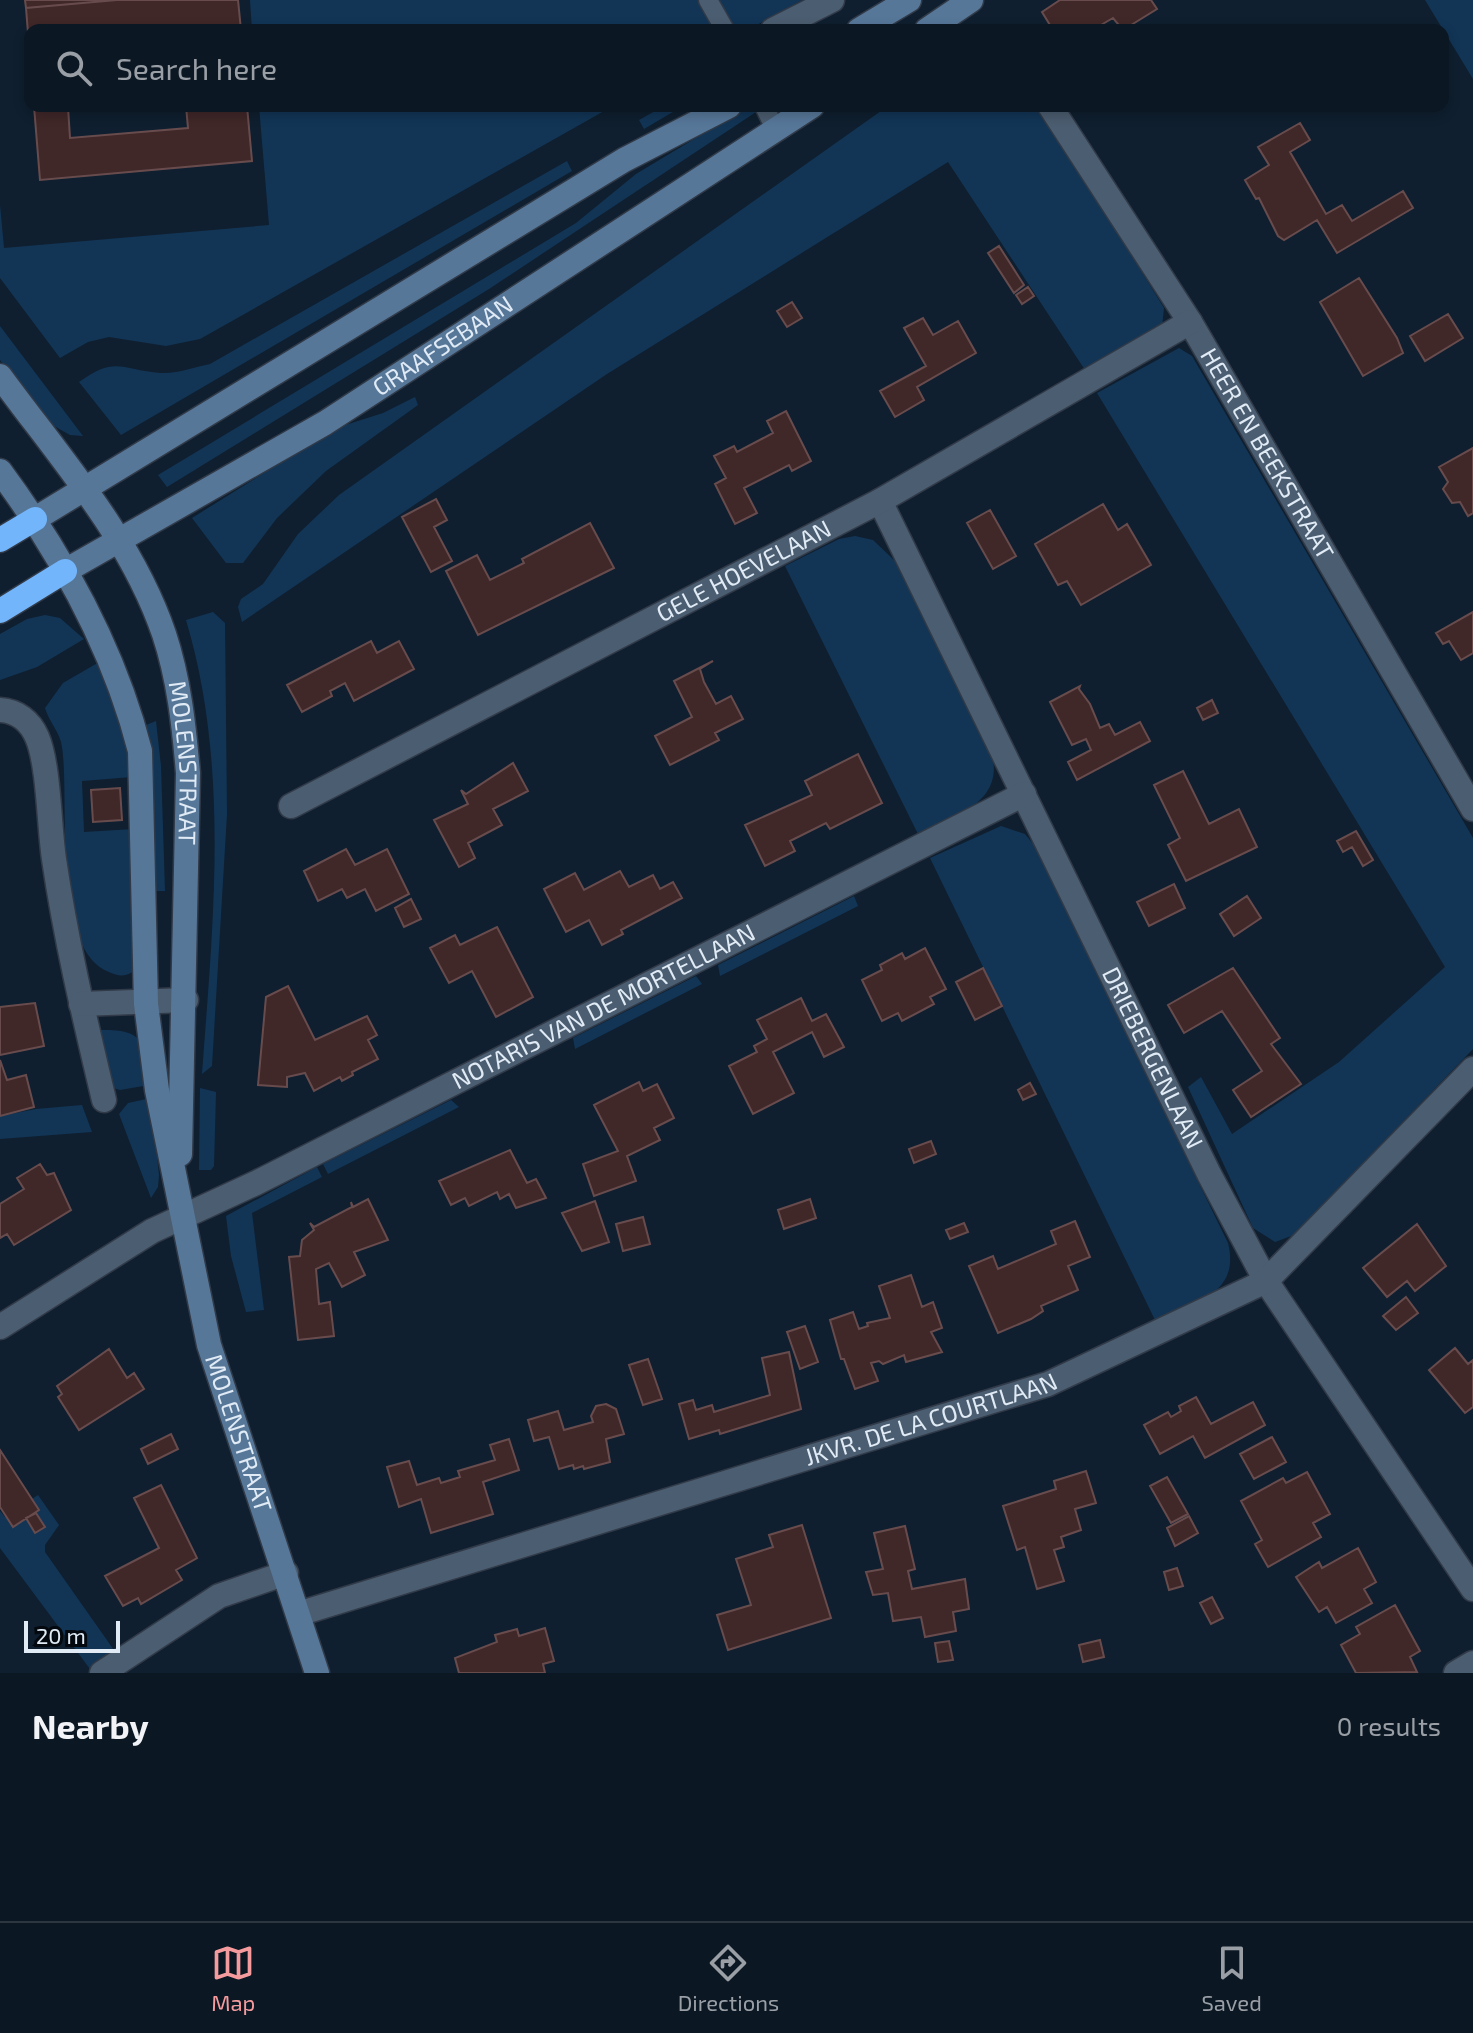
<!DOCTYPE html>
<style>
body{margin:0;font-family:"Exo 2",sans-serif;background:#192430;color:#f1f3f6}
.scale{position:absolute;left:24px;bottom:20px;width:96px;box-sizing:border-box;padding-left:8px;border:4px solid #e0ebf6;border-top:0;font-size:22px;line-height:28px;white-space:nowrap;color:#e0ebf6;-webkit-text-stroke:6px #04090f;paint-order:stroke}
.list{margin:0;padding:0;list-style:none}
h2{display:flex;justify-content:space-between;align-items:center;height:104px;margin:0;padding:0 32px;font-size:34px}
h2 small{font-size:26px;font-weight:400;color:#9a9fa6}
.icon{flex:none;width:44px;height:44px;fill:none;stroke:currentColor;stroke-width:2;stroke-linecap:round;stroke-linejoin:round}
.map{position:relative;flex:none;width:1473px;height:1673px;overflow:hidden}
.search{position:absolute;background:#0b1723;box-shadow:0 4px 12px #0003;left:24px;right:24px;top:24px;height:88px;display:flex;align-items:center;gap:20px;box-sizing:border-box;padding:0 28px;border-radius:16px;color:#9a9fa6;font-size:30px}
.sheet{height:248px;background:#0b1723}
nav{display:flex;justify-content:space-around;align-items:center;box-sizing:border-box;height:112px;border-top:2px solid #2b3641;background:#0b1723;font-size:22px;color:#9a9fa6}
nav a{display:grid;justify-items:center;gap:4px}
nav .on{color:#f59b9e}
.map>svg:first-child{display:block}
.green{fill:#123556}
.building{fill:#402728;stroke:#684c4d;stroke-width:2}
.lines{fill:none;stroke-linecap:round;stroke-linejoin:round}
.lane-casing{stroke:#313a48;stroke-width:21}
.street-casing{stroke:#313a48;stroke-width:27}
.secondary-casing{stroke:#313a48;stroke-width:27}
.highway-casing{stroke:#313a48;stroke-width:27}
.lane{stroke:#4b5d70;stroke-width:18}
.street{stroke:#4b5d70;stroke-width:24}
.secondary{stroke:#577799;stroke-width:24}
.highway{stroke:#72b5fa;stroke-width:24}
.labels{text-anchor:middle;stroke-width:8;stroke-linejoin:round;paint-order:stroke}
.street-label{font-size:24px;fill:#e0ebf6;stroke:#04090f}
</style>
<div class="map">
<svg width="1473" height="1673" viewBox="0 0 1473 1673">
<rect width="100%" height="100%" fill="#0f1f2f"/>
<path class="green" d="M250,0h552l-54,30h-496z
M1425,0h48v79z
M259,106h354l-413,233 -34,7 -57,-9 -21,5 -28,16 -60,-80v-73l4,43 265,-23z
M664,106h19l-39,23 -5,-9z
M749,106h16l-276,183 -322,198 -9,-12 418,-252 60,-49z
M888,106h146l36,50 94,152 -2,19 -77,43 -137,-208 -341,212 -365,248 -4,-15 3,-8 22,-15 35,-50 41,-39z
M567,161l5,10 -451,264 -42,-53c37,-27 42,-12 82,-9 16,1 34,-6 49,-9z
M0,326l83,110 -13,-1 -16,-9 -28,-32 -26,-34z
M1179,348l13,8 281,482v211l-179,186 -19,7 -22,-14 -65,-141 13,-10 31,57 107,-72 106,-95 -348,-574z
M415,397l3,8 -92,66 -49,47 -34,45h-17l-34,-45 144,-90 47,-15z
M855,536l18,4 22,21 98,198c8,46 -42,58 -75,75l-133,-268 54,-27z
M213,612l12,11 2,191 -15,252 -10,8c11,-151 28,-307 -16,-454z
M45,615l15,3 24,21 -47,28 -37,13v-46l27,-15z
M101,661l23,57 8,59 -50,4 2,51 50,-3 2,140c-9,8 -16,8 -27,3 -58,-22 -39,-173 -47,-225 -2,-15 -13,-25 -17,-39l18,-25z
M156,721l5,45 4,125h-9l-10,-166z
M1001,826l24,8 9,11 194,398c13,52 -35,60 -73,77l-225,-462z
M854,896l4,10 -138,70 -2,-11z
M696,976l6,8 -127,65 -2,-11z
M101,1030c47,-1 42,15 48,55l-29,5 -11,-3 -13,-51z
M200,1088l16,4 -2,74 -3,4h-12z
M151,1098l8,77 -1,12 -7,11 -32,-84 9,-11z
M451,1100l8,7 -131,67 -5,-10z
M82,1105l10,27 -92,7v-23l36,-7z
M317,1167l5,10 -70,36 12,97 -18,2 -15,-56 -5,-40z
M38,1495l21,30 -14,20v7l71,101 -26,16 -90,-121v-37l5,6z"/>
<path class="building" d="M25,0h92l-91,8z
M117,0h121l3,30h-211v28l-4,-50z
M1060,0h91l6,9 -34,21 -10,-12 -12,7 3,5h-51l-11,-18z
M34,106h48l-14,1 2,31 118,-10 -2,-22h61l5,55 -212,19z
M1300,123l10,17 -20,12 36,62 16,-9 10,16 51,-30 10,17 -76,45 -20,-33 -33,20 -6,-4 -19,-38 -3,1 -11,-19 24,-15 -11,-18z
M999,246l25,39 -10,8 -26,-40z
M1359,278l38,60 6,15 -40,23 -43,-74z
M1028,287l6,9 -12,8 -6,-9z
M792,302l10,16 -15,9 -10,-16z
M1448,314l15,24 -38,23 -15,-25z
M923,318l10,17 25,-14 18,32 -59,34 7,13 -29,17 -15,-26 46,-25 -22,-38z
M786,411l25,50 -19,10 -3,-6 -45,23 13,25 -22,11 -20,-40 11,-6 -12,-22 20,-10 3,6 36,-19 -6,-12z
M1473,448v65l-5,3 -8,-14 -8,1 -9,-14 5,-7 -9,-15z
M436,499l11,21 -13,7 18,34 -21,11 -29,-55z
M1103,504l15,26 9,-6 24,41 -70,40 -14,-24 -9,4 -23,-41z
M990,510l26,46 -23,13 -26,-46z
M590,523l24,45 -136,67 -32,-64 31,-16 13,25 34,-17 -2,-4z
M1473,612v41l-12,7 -12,-19 -6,3 -7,-11z
M371,641l6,12 22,-12 15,28 -60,32 -9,-18 -15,8 2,5 -30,16 -15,-27z
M713,661l-13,8 4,13 12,22 15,-8 12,23 -28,14 4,7 -49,25 -15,-29 37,-19 -18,-36z
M1080,686l-1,3 11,15 10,24 9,-4 6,11 25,-13 10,19 -73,39 -9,-18 23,-12 -5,-11 -14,6 -22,-43z
M1212,700l6,13 -15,7 -6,-12z
M858,754l24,49 -52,26 -4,-6 -36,18 5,10 -30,15 -20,-41 67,-30 -7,-14z
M513,763l15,28 -35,18 9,16 -34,18 7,15 -16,9 -25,-47 34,-16 -7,-14 5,4z
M1183,771l26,53 30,-15 18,38 -71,34 -18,-36 12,-7 -26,-53z
M120,788l2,32 -29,2 -2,-32z
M1356,831l17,29 -10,6 -11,-19 -9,5 -6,-11z
M346,849l9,16 32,-16 22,45 -33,17 -11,-22 -18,9 -5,-9 -24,12 -14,-30z
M620,871l9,16 24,-12 7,14 13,-7 9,16 -61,32 2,4 -21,11 -13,-25 -23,12 -22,-43 31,-16 9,17z
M1174,884l11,24 -36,18 -12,-24z
M1247,896l14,22 -27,18 -14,-22z
M411,899l10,20 -17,8 -9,-19z
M497,927l36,70 -37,20 -24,-46 -23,12 -19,-35 25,-13 5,10z
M925,948l21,41 -16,8 4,7 -32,17 -4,-8 -16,8 -20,-41 20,-10 -2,-5 22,-12 3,6z
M983,968l19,38 -27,14 -19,-38z
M1233,968l47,70 -9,6 30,40 -50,33 -18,-27 29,-19 -40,-60 -38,22 -16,-28z
M288,986l27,54 52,-24 10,19 -9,5 10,19 -26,13 1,3 -11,6 -2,-4 -26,14 -9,-18 -18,4v10l-29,-2 8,-88z
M801,998l11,23 14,-7 18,33 -20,10 -12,-25 -39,20 21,41 -41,21 -24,-48 28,-14 -3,-6 13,-7 -10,-19z
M35,1003l9,43 -44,9v-48z
M0,1060l7,20 19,-5 8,32 -34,9z
M639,1082l4,9 14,-7 17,34 -20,10 6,12 -33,16 9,25 -42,15 -11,-32 35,-13 -24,-46z
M1030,1083l6,11 -13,6 -5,-10z
M931,1141l5,13 -22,9 -5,-14z
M510,1150l17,33 9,-4 10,19 -30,10 -7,-14 -9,5 -3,-7 -28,14 -4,-8 -14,7 -12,-24z
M40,1164l7,11 7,-2 17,37 -57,35 -7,-11 -7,4v-34l24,-15 -7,-11z
M368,1199l20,41 -34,12 11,23 -23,12 -13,-24 -13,6 3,35 11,-2 4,34 -36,4 -9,-83 11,-1 2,-16 12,-10 -4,-7 4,4 38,-20 -1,-5 2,5z
M810,1199l6,19 -32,11 -6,-19z
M595,1201l14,41 -27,9 -20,-38z
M643,1217l7,27 -27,7 -7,-27z
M1075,1221l15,36 -22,9 10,24 -37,16 2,5 -12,8 -33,14 -29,-67 24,-10 5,13 58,-25 -5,-13z
M964,1223l4,9 -18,7 -4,-9z
M1417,1224l29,42 -31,25 -8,-10 -20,16 -24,-29z
M911,1275l11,32 11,-5 9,26 -11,4 11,20 -36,10 -2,-7 -21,9 -4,-3 -8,2 7,18 -23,8 -11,-30h-3l-11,-39 23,-8 6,17 9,-3 -1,-3 23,-5 -11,-32z
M1406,1297l12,16 -22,17 -13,-14z
M805,1326l13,36 -18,7 -13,-37z
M1455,1348l13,16 5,-4v47l-8,6 -36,-43z
M109,1349l18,29 7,-5 10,16 -65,41 -21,-33 4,-3 -5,-8z
M789,1352l12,57 -81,25 -1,-4 -30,9 -10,-35 14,-4 3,10 16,-5 2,7 56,-17 -8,-37z
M648,1359l14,40 -19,6 -14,-40z
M1196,1397l15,27 42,-22 12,23 -60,33 -12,-22 -33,18 -16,-29 24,-13 3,5 10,-6 -2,-5z
M606,1404l10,5 8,25 -18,5 4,23 -26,7 -1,-3 -9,3 -1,-4 -14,4 -10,-32 -15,4 -6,-21 30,-9 6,19 29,-8 -2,-6 5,-10z
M171,1434l7,15 -30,15 -7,-15z
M1272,1437l14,25 -32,17 -14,-25z
M509,1439l10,31 -36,12 10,32 -62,19 -10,-34 -22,8 -12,-40 22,-6 8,24 22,-7 2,5 19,-6 -2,-6 37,-11 -5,-15z
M0,1450l39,60 -26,17 -13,-20z
M1086,1471l10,32 -21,6 6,21 -20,7 3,10 -10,3 10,31 -27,8 -12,-42 -8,3 -14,-44 53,-17 -2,-8z
M1307,1472l23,42 -17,9 8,14 -53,30 -13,-23 7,-4 -21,-39 42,-23 3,5z
M1167,1477l21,37 -17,9 -21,-37z
M161,1485l36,73 -21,12 6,10 -41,24 -3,-6 -15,8 -18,-30 54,-28 -25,-50z
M36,1513l9,14 -10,6 -9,-15z
M1189,1516l9,17 -23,13 -8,-18z
M802,1525l29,93 -103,32 -11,-35 34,-10 -15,-46 37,-12 -4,-12z
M905,1526l10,43 -7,2 4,18 53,-10 4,30 -16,3 3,19 -31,6 -4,-20 -28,4 -5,-28 -15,2 -7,-23 17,-3 -9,-36z
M1358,1548l18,34 -12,7 8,14 -36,20 -9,-16 -8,5 -23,-35 23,-15 3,6z
M1177,1568l6,18 -14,4 -5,-18z
M1212,1597l11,21 -12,6 -11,-21z
M1395,1605l25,46 -10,6 7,15 -61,1 -15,-28 19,-11 -4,-7z
M545,1628l9,33 -11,3 2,9h-86l-4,-15 42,-16 -2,-7 22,-6 2,7z
M1100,1640l4,17 -21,5 -4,-17z
M949,1641l4,19 -15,2 -3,-19z"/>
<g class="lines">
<defs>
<path id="lane" d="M708,0l17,30
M764,106l11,23"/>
<g id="street">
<path d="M773,30l59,-30"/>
<path id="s1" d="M1050,106l140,216 283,487"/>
<path id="s2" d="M880,501l329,673 57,107 207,308"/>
<path d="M0,710c17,1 30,11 37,27 12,28 12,89 17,122 12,82 31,161 50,241"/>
<path id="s3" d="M291,806l589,-305 310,-179"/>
<path d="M81,1004l105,-4"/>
<path id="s4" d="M0,1327l152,-96 104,-48 768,-389"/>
<path id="s5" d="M298,1614l750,-230 218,-103 207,-212"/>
<path d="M102,1673l117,-77 67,-23"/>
<path d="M1456,1673l17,-10"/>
</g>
<g id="secondary">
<path d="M859,30l50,-30"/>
<path d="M927,30l44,-30"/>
<path id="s6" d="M0,376c60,82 131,161 164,258 15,45 20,92 24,139l-8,381"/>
<path id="s7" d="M0,471c62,84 114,178 140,280l6,253 11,86 52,255 108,328"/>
<path d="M35,519l589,-359 105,-54"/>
<path id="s8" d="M65,571l260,-148 487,-317"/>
</g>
<path id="highway" d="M0,540l35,-21
M0,611l65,-40"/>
</defs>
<use href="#lane" class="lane-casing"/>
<use href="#street" class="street-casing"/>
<use href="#secondary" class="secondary-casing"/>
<use href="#highway" class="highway-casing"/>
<use href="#lane" class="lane"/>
<use href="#street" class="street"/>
<use href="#secondary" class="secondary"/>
<use href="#highway" class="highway"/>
</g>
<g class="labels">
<g class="street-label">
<text dy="8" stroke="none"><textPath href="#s8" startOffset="440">GRAAFSEBAAN</textPath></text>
<text dy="8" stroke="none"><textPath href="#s1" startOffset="410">HEER EN BEEKSTRAAT</textPath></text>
<text dy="8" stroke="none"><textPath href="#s3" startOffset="510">GELE HOEVELAAN</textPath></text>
<text dy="8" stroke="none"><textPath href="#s6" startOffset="438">MOLENSTRAAT</textPath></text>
<text dy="8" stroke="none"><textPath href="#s4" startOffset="684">NOTARIS VAN DE MORTELLAAN</textPath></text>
<text dy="8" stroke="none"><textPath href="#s2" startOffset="620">DRIEBERGENLAAN</textPath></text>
<text dy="8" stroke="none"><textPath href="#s5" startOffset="662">JKVR. DE LA COURTLAAN</textPath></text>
<text dy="8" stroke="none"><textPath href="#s7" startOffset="1008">MOLENSTRAAT</textPath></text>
</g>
</g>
</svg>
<div class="scale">20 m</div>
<div class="search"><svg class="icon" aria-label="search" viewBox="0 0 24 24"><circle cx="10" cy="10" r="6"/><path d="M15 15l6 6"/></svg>Search here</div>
</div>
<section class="sheet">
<h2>Nearby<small>0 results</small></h2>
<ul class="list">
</ul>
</section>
<nav>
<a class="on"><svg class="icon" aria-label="map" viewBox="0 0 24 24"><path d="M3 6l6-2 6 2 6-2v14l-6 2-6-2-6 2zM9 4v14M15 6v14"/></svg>Map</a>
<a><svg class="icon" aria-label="directions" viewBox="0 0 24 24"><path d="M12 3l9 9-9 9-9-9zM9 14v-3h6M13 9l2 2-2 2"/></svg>Directions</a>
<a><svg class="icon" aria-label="saved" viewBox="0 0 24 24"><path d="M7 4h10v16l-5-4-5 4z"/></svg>Saved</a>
</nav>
